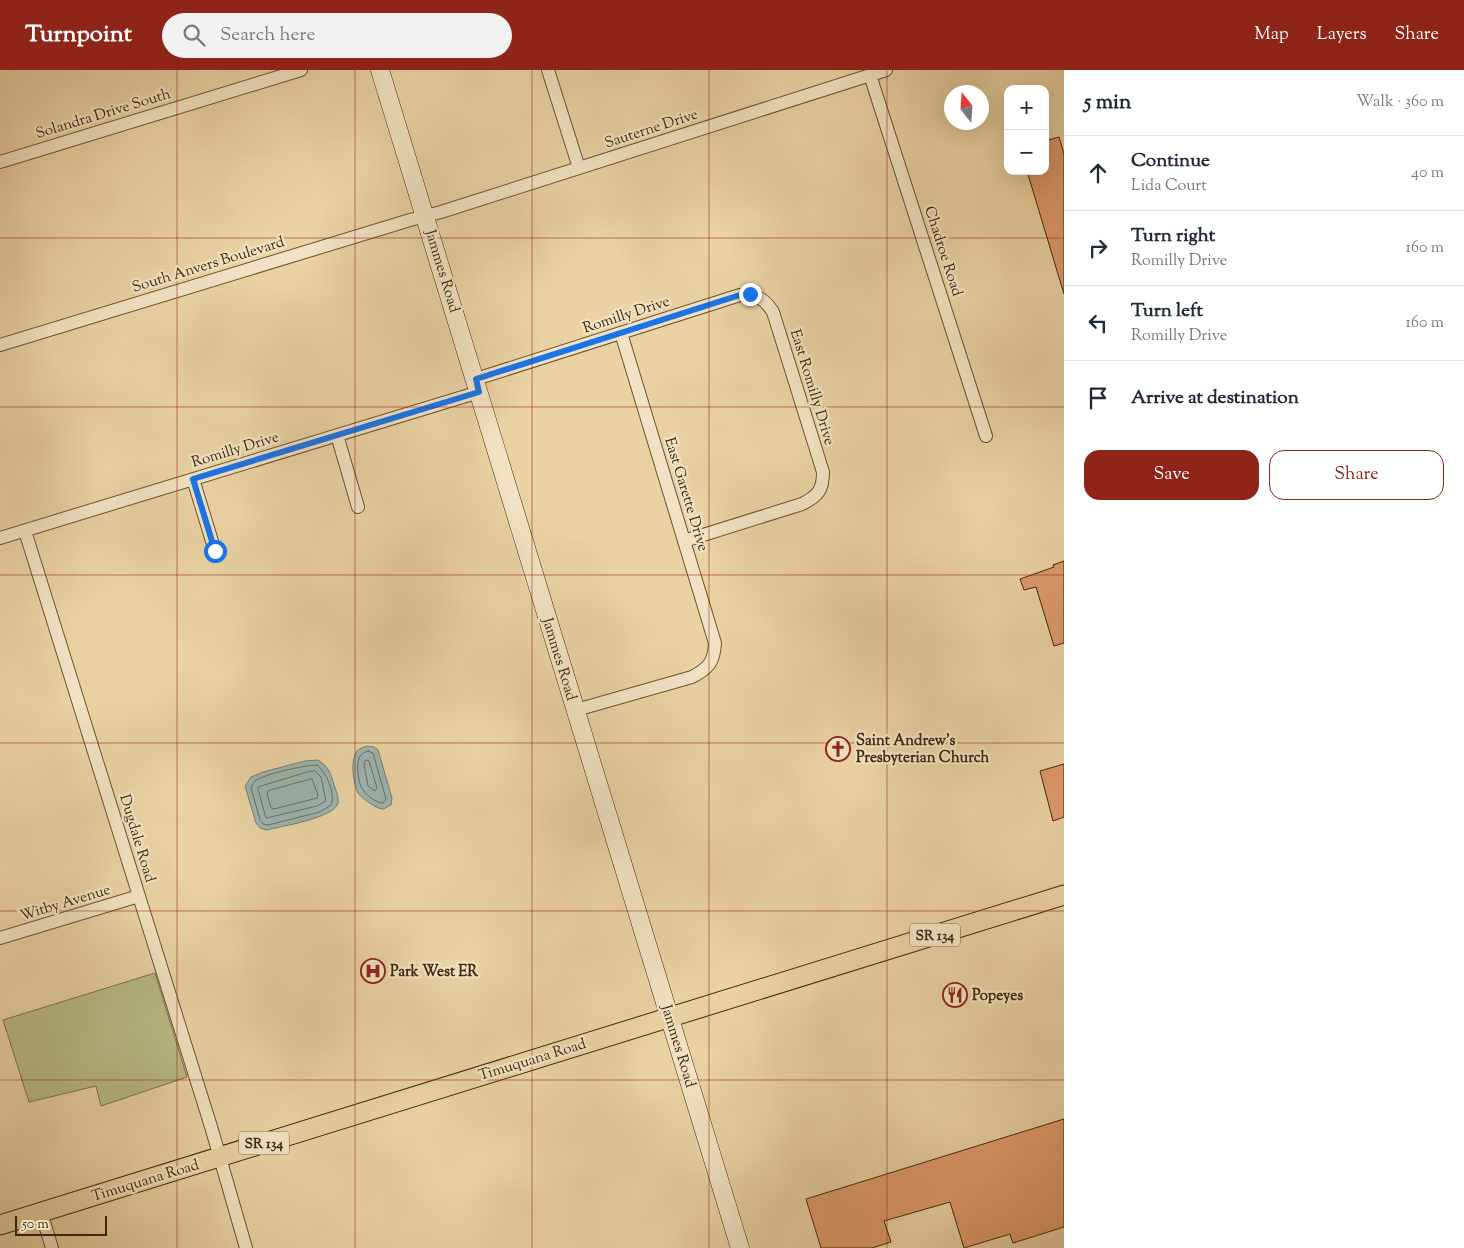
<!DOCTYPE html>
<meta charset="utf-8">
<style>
body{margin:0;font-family:"Sorts Mill Goudy",serif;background:#f2f2f3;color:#1f2937}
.controls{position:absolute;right:15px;top:15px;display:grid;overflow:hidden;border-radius:10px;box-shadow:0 5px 20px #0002}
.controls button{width:45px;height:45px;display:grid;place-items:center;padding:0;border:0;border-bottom:1px solid #e0e1e3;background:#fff;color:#1f2937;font:25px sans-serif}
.compass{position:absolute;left:944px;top:15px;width:45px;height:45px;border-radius:50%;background:#fff;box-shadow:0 5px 20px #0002;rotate:343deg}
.scale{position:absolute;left:15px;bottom:12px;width:92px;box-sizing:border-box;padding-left:5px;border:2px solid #3f280a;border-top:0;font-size:14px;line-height:18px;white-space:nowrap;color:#3f280a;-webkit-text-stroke:4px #f1e2c3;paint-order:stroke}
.stop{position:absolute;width:15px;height:15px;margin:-11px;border:4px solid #1a73e8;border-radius:50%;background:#fff}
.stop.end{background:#1a73e8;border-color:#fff;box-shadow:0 1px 5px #0008}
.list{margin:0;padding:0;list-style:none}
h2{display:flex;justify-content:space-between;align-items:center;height:65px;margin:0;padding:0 20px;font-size:21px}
h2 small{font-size:16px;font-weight:400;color:#747a83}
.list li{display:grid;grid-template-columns:32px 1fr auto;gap:15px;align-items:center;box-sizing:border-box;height:75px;padding:0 20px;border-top:1px solid #e0e1e3}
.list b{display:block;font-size:19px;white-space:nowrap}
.list p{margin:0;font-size:16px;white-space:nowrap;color:#747a83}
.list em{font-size:16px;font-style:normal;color:#747a83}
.actions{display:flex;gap:10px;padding:15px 20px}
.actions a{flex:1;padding:11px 0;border:1px solid #8f2418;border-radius:15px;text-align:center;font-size:18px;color:#8f2418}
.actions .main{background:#8f2418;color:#fff}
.icon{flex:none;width:28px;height:28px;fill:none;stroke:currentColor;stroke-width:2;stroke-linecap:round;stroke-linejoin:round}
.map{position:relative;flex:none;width:1064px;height:1178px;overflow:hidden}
header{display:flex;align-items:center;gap:30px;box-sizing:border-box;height:70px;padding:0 25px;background:#8f2418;color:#fff}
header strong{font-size:24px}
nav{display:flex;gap:28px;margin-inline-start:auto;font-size:18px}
.search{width:350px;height:45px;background:#f2f2f3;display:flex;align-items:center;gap:12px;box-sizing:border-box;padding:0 18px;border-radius:28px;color:#747a83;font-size:19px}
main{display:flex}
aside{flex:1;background:#fff}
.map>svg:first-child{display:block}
.green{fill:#b7bb85;stroke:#7b7248}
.water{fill:#9bb5b0;stroke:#767d6e}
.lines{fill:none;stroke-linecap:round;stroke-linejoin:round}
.shore{stroke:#6d6e5d;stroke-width:1}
.building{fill:#de9a6c;stroke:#3f280a}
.street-casing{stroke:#6a5230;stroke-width:14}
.secondary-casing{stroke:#3f280a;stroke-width:19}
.primary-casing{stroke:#3f280a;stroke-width:21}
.street{stroke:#f1e2c3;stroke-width:12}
.secondary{stroke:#f1e2c3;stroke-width:18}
.primary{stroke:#ead2a3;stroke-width:19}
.route{stroke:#1a73e8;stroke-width:6}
.grid{fill:none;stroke:#8f2418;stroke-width:1;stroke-opacity:0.55}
.labels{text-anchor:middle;stroke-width:4.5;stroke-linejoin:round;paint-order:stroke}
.shield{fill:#f1e2c3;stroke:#746042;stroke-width:1}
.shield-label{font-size:14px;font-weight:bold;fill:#3f280a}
.street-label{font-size:15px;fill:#3f280a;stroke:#f1e2c3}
.poi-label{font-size:15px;font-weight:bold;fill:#3f280a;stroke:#f1e2c3;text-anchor:start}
</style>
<header>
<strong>Turnpoint</strong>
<div class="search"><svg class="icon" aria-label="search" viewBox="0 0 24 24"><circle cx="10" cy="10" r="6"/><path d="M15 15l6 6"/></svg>Search here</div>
<nav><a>Map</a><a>Layers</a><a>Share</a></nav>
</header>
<main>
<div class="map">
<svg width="1064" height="1178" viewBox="0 0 1064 1178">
<rect width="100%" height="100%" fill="#ead2a3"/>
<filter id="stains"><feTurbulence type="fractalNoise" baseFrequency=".004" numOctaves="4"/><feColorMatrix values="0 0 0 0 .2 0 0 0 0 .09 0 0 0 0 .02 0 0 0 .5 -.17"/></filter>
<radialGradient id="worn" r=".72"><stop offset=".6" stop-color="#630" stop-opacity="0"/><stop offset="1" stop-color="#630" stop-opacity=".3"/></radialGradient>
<path class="green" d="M155,903l32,104 -86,29 -5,-20 -67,16 -26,-82z"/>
<path class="water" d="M367,676l7,1 4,3 14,48 -1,7c-3,1 -5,3 -7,4 -6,1 -23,-11 -26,-16 -5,-10 -8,-33 -1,-42 3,-3 7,-4 10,-5z
M318,690c10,6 13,13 16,25 2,5 5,13 4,18 -4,15 -56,23 -71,27l-7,-2 -4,-5 -11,-37 6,-9 12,-5 42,-11z"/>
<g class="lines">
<path class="shore" d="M368,681l5,2 13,46 -3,4c-6,0 -16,-7 -20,-13 -5,-6 -8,-29 -2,-35 2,-2 4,-3 7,-4z
M366,690l3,1 8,27 -2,3 -7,-5 -4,-21z
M317,695c9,5 19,31 14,40l-11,7 -52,13 -5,-1 -3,-4 -9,-32c1,-2 2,-5 4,-7 9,-7 50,-16 62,-16z
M315,701l6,6 5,24 -9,5 -51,12 -8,-29v-2l49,-15z
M312,709l6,16 -1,3 -43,11 -3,-1 -4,-14 1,-3z"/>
</g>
<path class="building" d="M1059,67l5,17v140l-37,-123h18v-30z
M1064,491v82l-10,3 -18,-59 -12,3 -4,-11 34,-12 -1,-2z
M1064,694v53l-11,4 -13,-50z
M1064,1049v108l-51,16 -3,-9 -46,14 -14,-46 -66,19 7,21 -19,6h-51l-15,-49z"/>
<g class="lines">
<defs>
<path id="street" d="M548,0l31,98
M870,5l116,361
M0,92l301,-92
M0,275l410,-125 31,-8 445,-142
M476,309l264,-84c16,-1 24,3 33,17l50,160c0,18 -5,24 -21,32l-118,37
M337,365l21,72
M193,409l22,72
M25,461l187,599 34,118
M0,468l479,-146
M576,640l116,-33c17,-9 22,-15 23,-34l-94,-310
M0,868l139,-42
M41,1142l11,36"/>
<path id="secondary" d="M380,0l360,1178"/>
<path id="primary" d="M0,1155l1064,-330"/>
</defs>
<use href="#street" class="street-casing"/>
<use href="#secondary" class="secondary-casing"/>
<use href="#primary" class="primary-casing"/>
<use href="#street" class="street"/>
<use href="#secondary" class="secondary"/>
<use href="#primary" class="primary"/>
</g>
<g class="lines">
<path class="route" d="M215,481l-22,-72 286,-87 -3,-13 264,-84 10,-1"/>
</g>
<path class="grid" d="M177,0v1178M355,0v1178M532,0v1178M709,0v1178M887,0v1178M0,168h1064M0,337h1064M0,505h1064M0,673h1064M0,841h1064M0,1010h1064"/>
<defs>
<symbol id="church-ring" viewBox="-11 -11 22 22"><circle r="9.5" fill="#f1e2c3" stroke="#8f2418" stroke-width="1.5"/><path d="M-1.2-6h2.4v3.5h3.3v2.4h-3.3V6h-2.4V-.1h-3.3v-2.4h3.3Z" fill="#8f2418"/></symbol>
<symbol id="hospital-ring" viewBox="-11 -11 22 22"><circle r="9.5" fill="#f1e2c3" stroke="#8f2418" stroke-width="1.5"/><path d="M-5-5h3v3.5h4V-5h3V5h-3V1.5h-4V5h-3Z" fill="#8f2418"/></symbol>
<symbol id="restaurant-ring" viewBox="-11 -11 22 22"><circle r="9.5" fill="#f1e2c3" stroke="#8f2418" stroke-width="1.5"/><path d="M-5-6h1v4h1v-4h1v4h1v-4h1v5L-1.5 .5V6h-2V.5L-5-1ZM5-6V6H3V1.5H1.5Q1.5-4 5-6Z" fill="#8f2418"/></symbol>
</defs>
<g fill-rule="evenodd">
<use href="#church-ring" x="824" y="665" width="28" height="28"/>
<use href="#hospital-ring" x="359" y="887" width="28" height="28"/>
<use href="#restaurant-ring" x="941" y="911" width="28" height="28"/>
</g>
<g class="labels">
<g class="shield">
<rect x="910" y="853.5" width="50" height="23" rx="4"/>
<rect x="239" y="1061.5" width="50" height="23" rx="4"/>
</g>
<g class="shield-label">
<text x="935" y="870">SR 134</text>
<text x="264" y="1078">SR 134</text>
</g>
<g class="street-label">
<text transform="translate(103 43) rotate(-17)" y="5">Solandra Drive South</text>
<text transform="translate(651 58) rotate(-18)" y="5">Sauterne Drive</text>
<text transform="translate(944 181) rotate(72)" y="5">Chadroe Road</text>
<text transform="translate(208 194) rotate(-17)" y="5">South Anvers Boulevard</text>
<text transform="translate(443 201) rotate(73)" y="5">Jammes Road</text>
<text transform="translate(626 244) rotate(-18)" y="5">Romilly Drive</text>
<text transform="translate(813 317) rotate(73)" y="5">East Romilly Drive</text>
<text transform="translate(235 379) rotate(-17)" y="5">Romilly Drive</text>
<text transform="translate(687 424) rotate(73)" y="5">East Garette Drive</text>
<text transform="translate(560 589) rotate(73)" y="5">Jammes Road</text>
<text transform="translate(138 768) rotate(73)" y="5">Dugdale Road</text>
<text transform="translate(65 832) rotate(-17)" y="5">Witby Avenue</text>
<text transform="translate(679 976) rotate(73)" y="5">Jammes Road</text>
<text transform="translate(532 989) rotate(-17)" y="5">Timuquana Road</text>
<text transform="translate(145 1110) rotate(-17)" y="5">Timuquana Road</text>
</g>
<g class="poi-label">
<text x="856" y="675">Saint Andrew's<tspan x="856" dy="17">Presbyterian Church</tspan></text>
<text x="390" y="906">Park West ER</text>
<text x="972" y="930">Popeyes</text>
</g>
</g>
<rect width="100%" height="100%" filter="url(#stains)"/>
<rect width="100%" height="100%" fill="url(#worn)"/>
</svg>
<div class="controls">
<button>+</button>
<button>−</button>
</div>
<svg class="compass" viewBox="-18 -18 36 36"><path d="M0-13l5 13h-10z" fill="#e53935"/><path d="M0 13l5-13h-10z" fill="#747a83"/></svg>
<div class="scale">50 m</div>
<div class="stop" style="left:215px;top:481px"></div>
<div class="stop end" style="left:750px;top:224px"></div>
</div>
<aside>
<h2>5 min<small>Walk · 360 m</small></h2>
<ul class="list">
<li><svg class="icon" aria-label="ahead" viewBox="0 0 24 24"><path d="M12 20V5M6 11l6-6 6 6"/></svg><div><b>Continue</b><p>Lida Court</p></div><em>40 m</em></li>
<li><svg class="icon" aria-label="right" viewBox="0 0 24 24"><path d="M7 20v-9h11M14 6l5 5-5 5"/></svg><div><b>Turn right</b><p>Romilly Drive</p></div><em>160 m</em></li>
<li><svg class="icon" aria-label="left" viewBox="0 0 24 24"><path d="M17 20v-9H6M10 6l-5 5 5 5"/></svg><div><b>Turn left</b><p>Romilly Drive</p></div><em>160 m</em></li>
<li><svg class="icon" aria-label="arrive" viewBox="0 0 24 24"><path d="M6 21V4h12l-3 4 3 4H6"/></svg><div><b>Arrive at destination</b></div></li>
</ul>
<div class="actions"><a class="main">Save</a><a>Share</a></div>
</aside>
</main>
